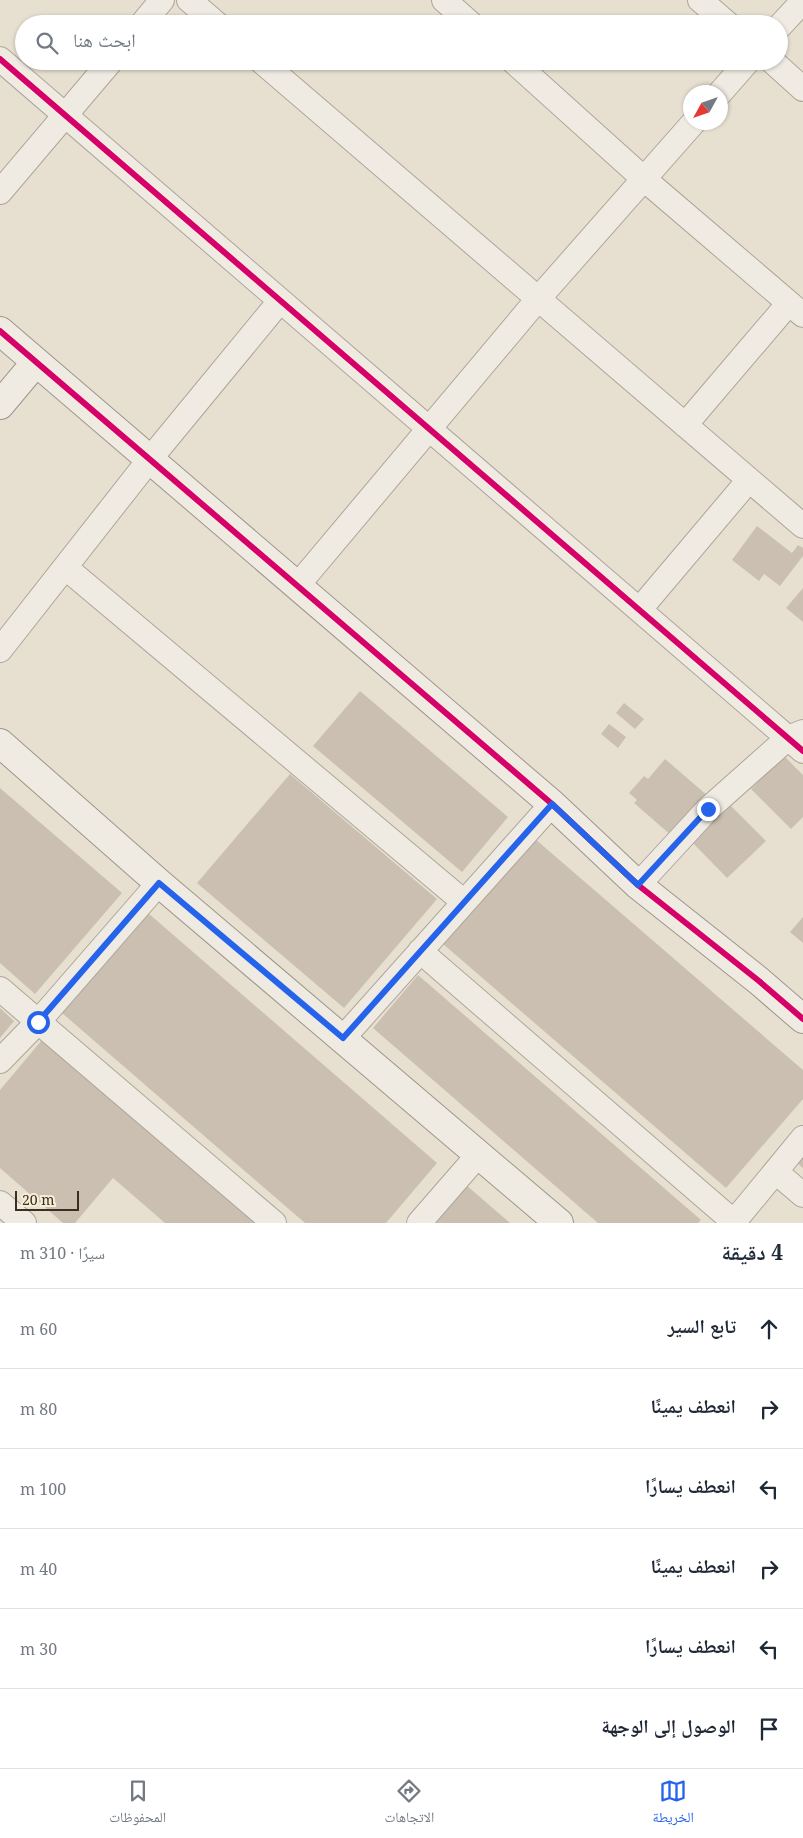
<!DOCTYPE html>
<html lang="ar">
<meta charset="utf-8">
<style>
body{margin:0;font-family:"Noto Serif","Noto Naskh Arabic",serif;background:#f2f2f3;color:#1f2937;direction:rtl}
.compass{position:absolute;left:683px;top:85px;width:45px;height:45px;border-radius:50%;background:#fff;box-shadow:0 1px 4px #0004;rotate:230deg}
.scale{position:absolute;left:15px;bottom:12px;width:64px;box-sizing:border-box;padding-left:5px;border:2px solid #3d2e20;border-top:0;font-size:14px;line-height:18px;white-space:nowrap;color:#3d2e20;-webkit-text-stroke:4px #f7eed8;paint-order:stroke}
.stop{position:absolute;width:15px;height:15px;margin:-11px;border:4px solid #2563eb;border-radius:50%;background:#fff}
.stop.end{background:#2563eb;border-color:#fff;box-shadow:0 1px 5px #0008}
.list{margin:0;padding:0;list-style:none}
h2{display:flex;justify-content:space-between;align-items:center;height:65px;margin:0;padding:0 20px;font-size:21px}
h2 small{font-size:16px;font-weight:400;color:#747a83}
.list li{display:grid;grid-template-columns:32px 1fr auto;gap:15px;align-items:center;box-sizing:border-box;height:80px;padding:0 20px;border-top:1px solid #e0e1e3}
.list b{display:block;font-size:19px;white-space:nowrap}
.list em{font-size:16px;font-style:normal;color:#747a83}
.icon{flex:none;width:28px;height:28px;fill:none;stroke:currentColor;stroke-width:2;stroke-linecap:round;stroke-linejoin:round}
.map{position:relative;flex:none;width:803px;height:1223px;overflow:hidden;direction:ltr}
.search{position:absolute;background:#fff;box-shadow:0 1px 4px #0004;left:15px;right:15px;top:15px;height:55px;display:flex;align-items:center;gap:12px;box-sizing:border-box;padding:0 18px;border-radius:28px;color:#747a83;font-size:19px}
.sheet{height:545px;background:#fff}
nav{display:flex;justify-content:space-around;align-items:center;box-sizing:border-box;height:70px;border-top:1px solid #e0e1e3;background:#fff;font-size:14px;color:#747a83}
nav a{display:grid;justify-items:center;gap:2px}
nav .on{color:#2563eb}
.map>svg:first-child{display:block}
.building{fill:#cbbfb2}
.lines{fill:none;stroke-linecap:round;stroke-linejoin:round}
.street-casing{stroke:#ada599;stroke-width:26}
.secondary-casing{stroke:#9c958a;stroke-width:30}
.street{stroke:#efebe3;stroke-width:24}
.secondary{stroke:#efebe3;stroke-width:28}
.cycleway-casing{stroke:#f7eed8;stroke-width:9}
.cycleway{stroke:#d6006c;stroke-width:6}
.route{stroke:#2563eb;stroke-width:6}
</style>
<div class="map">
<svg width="803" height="1223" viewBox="0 0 803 1223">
<rect width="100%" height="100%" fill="#e7e0d1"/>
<path class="building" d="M757,526l35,27 6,-8 5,3v8l-23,30 -16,-12 -5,7 -27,-21z
M803,588v34l-17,-14z
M360,691l148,126 -46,55 -149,-126z
M624,703l20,16 -9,10 -19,-16z
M609,724l17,13 -8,11 -17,-14z
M784,756l19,19v42l-12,12 -40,-40z
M665,759l43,37 -35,41 -39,-34 3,-3 -8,-7 15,-17 4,3z
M290,774l147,125 -93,109 -147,-125z
M0,788l122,105 -87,101 -35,-31z
M728,803l38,38 -39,37 -37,-38z
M534,838l269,232v29l-77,89 -283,-244z
M148,913l289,250 -51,60h-81l-243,-210z
M803,917v26l-13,-11z
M418,975l283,245 -3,3h-100l-225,-195z
M0,1008l14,13 -14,17z
M47,1034l219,189h-101l-52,-45 -38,45h-12l-63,-55v-78z
M803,1154v14l-7,-6z
M466,1185l36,31 8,7h-77z"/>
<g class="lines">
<defs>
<path id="street" d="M189,0l28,24
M444,0l27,24
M700,0l28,24
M142,24l20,-24
M779,27l24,-26
M0,59l803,692
M261,61l542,465
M513,61l131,118 159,136
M772,61l31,28
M720,93l28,-32
M0,192l111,-131
M685,425l104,-122
M66,568l398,334
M297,586l241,-287 156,-177
M640,609l109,-129
M0,650l150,-191 130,-158
M638,885l70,-76 80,-71 15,-6
M420,951l314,271
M0,989l274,234
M343,1038l209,-234
M0,1061l38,-39 121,-139
M776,1172l27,23
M0,1203l24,20
M419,1223l60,-69
M733,1223l70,-85"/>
<path id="secondary" d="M0,331l552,473 86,81 121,96 44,38
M0,405l36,-43
M0,743l159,140 400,340"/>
</defs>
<use href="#street" class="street-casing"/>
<use href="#secondary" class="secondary-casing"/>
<use href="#street" class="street"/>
<use href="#secondary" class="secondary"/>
<defs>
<path id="cycleway" d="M0,59l803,692
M0,331l552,473 86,81 121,96 44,38"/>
</defs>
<use href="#cycleway" class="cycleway-casing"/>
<use href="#cycleway" class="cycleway"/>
</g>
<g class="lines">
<path class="route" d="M38,1022l121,-139 184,155 209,-234 86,81 70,-76"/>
</g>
</svg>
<svg class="compass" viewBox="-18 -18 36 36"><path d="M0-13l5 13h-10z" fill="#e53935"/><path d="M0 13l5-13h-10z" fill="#747a83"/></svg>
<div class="scale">20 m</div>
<div class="stop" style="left:38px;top:1022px"></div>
<div class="stop end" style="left:708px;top:809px"></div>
<div class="search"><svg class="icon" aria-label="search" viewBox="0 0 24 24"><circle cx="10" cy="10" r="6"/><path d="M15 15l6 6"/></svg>ابحث هنا</div>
</div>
<section class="sheet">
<h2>4 دقيقة<small>سيرًا · 310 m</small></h2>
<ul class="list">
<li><svg class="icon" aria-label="ahead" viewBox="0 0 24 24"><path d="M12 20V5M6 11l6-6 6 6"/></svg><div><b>تابع السير</b></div><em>60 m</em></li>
<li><svg class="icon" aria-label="right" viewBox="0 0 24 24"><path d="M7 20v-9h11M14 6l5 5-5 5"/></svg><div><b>انعطف يمينًا</b></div><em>80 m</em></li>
<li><svg class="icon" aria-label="left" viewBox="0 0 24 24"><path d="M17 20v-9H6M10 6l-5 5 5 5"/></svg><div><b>انعطف يسارًا</b></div><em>100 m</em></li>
<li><svg class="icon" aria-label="right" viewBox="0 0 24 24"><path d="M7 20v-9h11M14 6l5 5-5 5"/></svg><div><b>انعطف يمينًا</b></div><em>40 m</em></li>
<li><svg class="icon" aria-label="left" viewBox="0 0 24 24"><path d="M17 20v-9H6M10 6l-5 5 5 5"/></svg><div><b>انعطف يسارًا</b></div><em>30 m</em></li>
<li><svg class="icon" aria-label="arrive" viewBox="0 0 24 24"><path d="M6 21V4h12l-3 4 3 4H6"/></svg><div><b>الوصول إلى الوجهة</b></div></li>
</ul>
</section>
<nav>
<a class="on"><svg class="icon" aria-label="map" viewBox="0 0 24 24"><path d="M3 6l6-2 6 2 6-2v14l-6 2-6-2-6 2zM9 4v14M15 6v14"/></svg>الخريطة</a>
<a><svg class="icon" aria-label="directions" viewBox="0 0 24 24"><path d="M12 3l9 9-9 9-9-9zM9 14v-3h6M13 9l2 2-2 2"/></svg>الاتجاهات</a>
<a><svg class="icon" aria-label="saved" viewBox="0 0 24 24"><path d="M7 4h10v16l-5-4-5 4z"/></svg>المحفوظات</a>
</nav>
